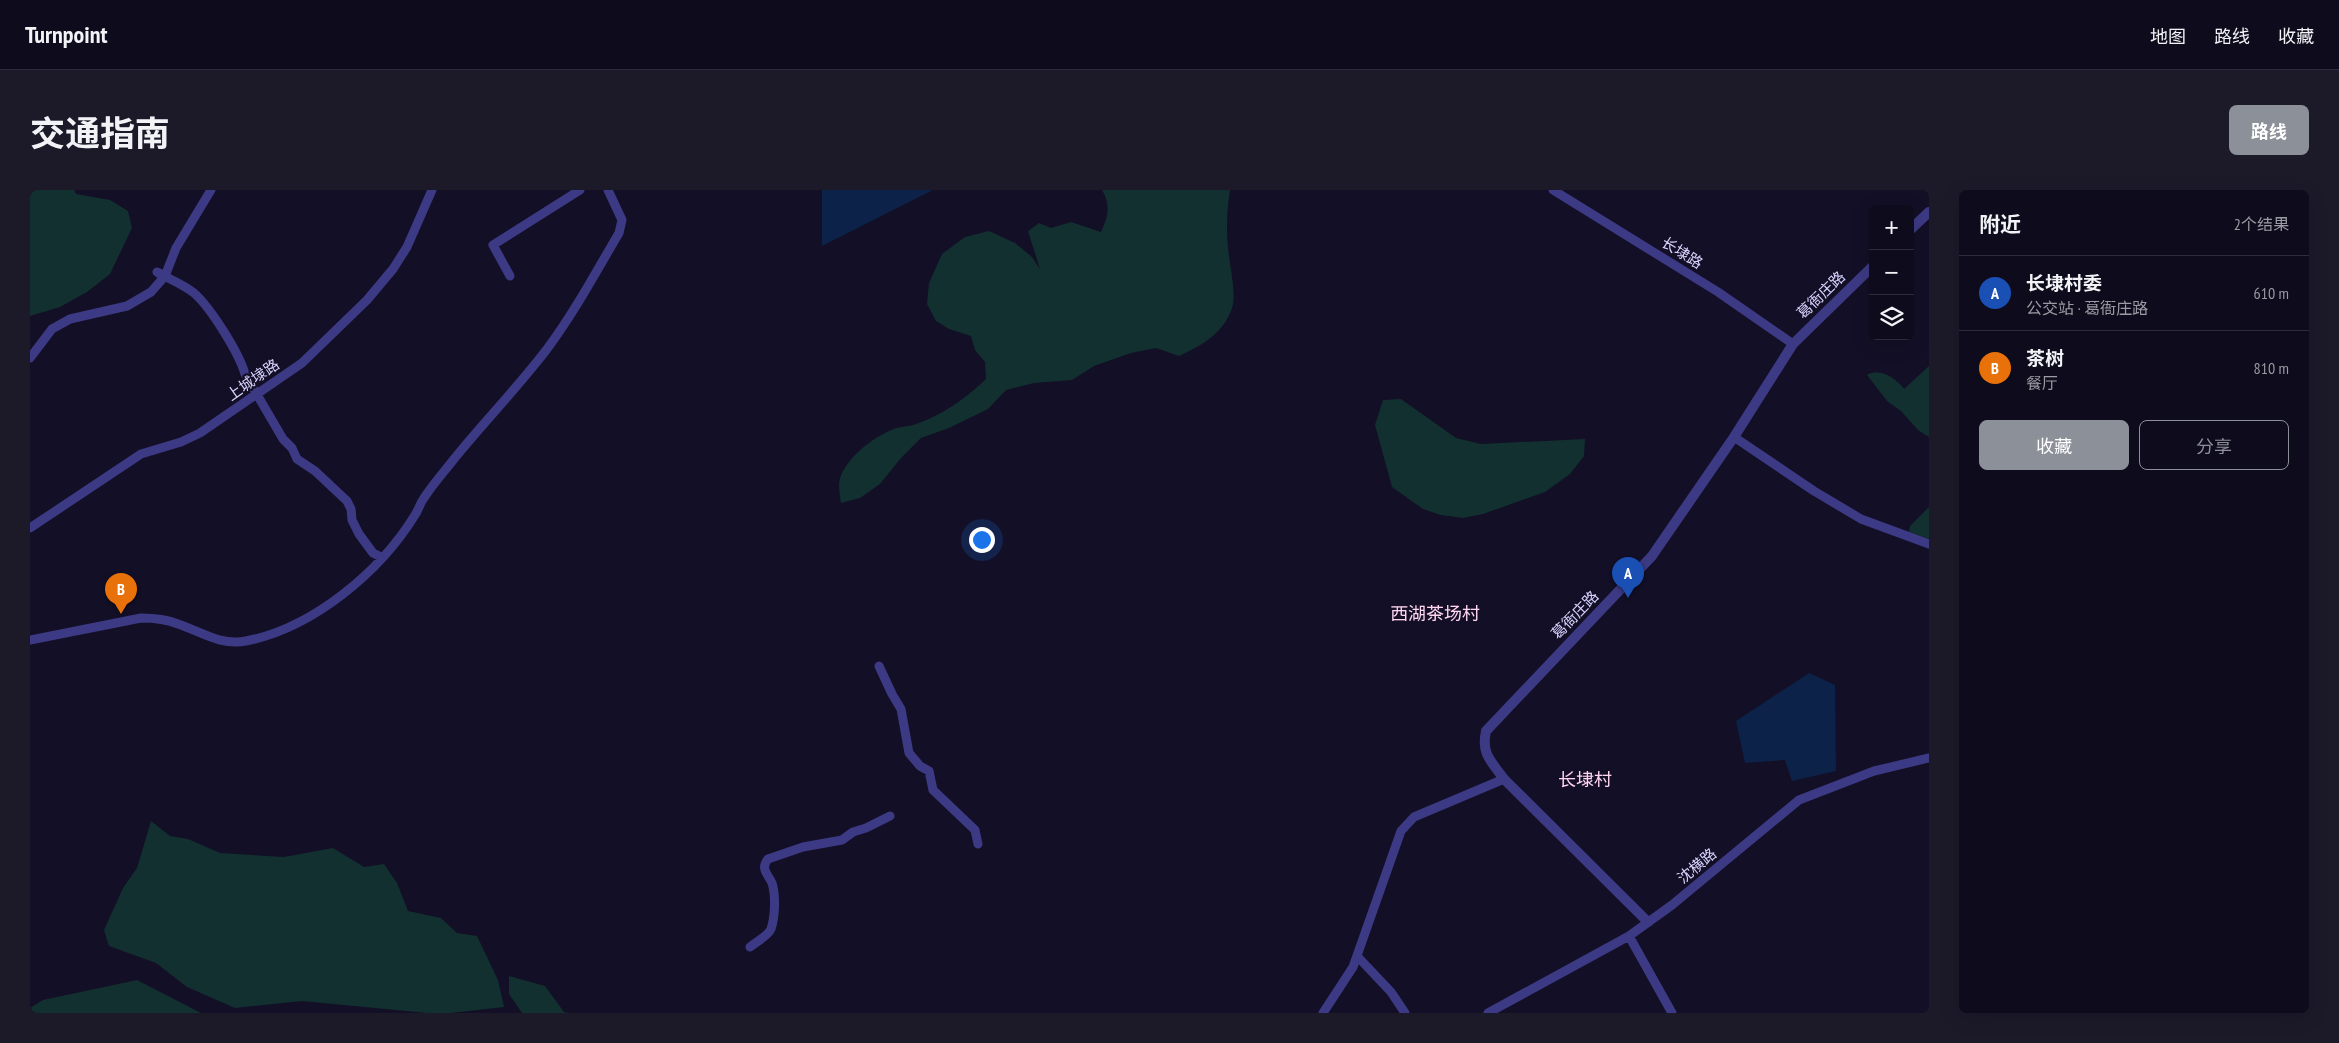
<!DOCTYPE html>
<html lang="zh">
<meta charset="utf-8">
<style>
body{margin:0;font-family:"PT Sans Narrow","Noto Sans SC",sans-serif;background:#1c1929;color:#f1f3f6}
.controls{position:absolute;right:15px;top:15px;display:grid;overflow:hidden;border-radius:8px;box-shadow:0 5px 20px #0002}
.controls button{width:45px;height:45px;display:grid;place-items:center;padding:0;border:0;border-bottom:1px solid #2e2b3b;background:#0e0b1c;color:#f1f3f6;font:25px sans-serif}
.you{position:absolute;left:951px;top:349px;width:18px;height:18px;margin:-12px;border:4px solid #fff;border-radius:50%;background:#1a73e8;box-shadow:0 0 0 8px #1a73e833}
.badge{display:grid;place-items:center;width:32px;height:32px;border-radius:50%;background:#8c9099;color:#fff;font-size:16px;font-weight:700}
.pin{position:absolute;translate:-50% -41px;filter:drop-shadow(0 1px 2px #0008)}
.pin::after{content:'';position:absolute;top:26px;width:18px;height:15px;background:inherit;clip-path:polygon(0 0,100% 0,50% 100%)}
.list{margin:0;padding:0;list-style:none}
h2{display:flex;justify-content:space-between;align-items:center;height:65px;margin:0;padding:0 20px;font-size:21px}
h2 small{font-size:16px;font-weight:400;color:#9b9ba3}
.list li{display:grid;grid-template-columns:32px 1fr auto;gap:15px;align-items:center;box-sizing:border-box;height:75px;padding:0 20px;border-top:1px solid #2e2b3b}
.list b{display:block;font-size:19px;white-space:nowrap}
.list p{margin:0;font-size:16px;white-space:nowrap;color:#9b9ba3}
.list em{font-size:16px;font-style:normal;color:#9b9ba3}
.actions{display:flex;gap:10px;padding:15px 20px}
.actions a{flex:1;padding:11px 0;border:1px solid #8c9099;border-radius:8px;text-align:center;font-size:18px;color:#8c9099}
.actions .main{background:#8c9099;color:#fff}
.icon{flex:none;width:28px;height:28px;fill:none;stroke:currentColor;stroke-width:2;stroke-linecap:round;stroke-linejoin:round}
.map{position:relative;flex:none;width:1899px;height:823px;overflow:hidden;border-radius:8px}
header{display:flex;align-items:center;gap:30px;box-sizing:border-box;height:70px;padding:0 25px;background:#0e0b1c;border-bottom:1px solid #2e2b3b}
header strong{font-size:24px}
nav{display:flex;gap:28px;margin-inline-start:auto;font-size:18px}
.intro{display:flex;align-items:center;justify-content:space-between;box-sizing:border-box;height:120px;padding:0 30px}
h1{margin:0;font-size:35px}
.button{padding:12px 22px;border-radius:8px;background:#8c9099;color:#fff;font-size:18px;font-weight:700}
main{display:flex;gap:30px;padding:0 30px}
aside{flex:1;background:#0e0b1c;border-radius:8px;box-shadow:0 5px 20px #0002}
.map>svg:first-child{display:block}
.green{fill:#12302f}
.water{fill:#0c2248}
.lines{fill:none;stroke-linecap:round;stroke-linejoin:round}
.minor{stroke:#3d3a85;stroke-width:9}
.tertiary{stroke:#3d3a85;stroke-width:10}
.labels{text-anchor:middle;stroke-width:4.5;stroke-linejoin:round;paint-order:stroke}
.street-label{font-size:15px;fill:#d9d4ff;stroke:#130f26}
.quarter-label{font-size:18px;fill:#ffd6f0;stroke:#130f26}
</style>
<header>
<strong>Turnpoint</strong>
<nav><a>地图</a><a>路线</a><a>收藏</a></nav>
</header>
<div class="intro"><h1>交通指南</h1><a class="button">路线</a></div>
<main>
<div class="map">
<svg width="1899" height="823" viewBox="0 0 1899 823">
<rect width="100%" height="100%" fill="#130f26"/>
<path class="green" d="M0,0h44l2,4 34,6 18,11 4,17 -22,46 -23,18 -27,15 -30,9z
M1072,0h128c-3,19 -4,39 -2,57 1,16 9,47 4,61 -8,25 -31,38 -53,48l-23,-8 -25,5 -37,13 -22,14 -38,3 -28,7 -18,19 -39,19 -28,10 -20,20 -21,26 -20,14 -19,5c-1,-6 -2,-13 -2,-19 2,-23 35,-48 55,-55 7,-3 15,-2 22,-5 27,-9 50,-26 70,-45l-1,-17 -10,-12 -4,-14 -22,-7 -13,-8 -9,-17 2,-21 13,-29 23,-17 24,-6 26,12 17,14 8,12 -12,-38 11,-8 12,5 20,-6 30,10c7,-15 10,-27 1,-42z
M1899,176v71l-11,-7 -17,-19 -14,-10 -20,-26c12,-8 29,3 37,14z
M1371,209l55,39 25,6 104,-5 -1,17 -14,18 -25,18 -62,22 -20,4 -22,-3 -18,-6 -31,-22 -17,-62 8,-25z
M1899,317v32l-20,-7 1,-6z
M121,631l19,15 18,3 32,14 64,4 49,-9 31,19 20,-3 13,19 11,28 33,7 16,15 20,3 21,44 6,27 -53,6h-24l-125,-12 -67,7 -48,-21 -31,-24 -47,-17 -5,-16 19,-42 14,-20z
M479,786l36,10 19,26 5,1h-47l-13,-19z
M107,790l64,33h-171v-5l13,-8z"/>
<path class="water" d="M792,0h111l-111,56z
M1779,483l26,12 1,86 -44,10 -7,-21 -40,3 -9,-42z"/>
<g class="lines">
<path class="minor" d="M1523,0l165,102 75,52
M127,82c12,7 26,12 37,21 17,15 45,60 51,81l38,65 9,9 5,11 18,12 32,30 4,8 1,11 7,14 14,19 8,4
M480,86l-17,-31 87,-55
M0,168l22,-29 18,-10 57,-13 24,-14 14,-16 11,-28 35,-58
M1704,247l80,54 47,28 68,25
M0,338l111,-74 40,-12 19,-9 102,-70 65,-63 26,-31 14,-22 25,-57
M0,450l111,-22c12,0 25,1 37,6 24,8 42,22 68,17 67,-13 134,-69 169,-126 4,-6 5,-12 9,-17 9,-14 20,-26 30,-39 30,-37 64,-72 93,-110 27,-36 49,-77 72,-116l3,-13 -14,-30
M849,476l13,28 9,15 8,44 11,13 9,5 4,19 42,40 3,14
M1599,746l43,77
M720,757c6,-5 18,-11 21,-18 4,-12 5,-33 1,-46 -4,-9 -12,-14 -4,-24l35,-12 39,-7 11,-8 13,-4 24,-12
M1327,766l34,36 14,21
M1293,823l30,-46 48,-136 13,-14 90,-38
M1458,823l141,-77 43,-31 127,-105 75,-29 55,-13"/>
<path class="tertiary" d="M1880,40l19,-18
M1618,732l-144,-143c-13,-18 -23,-25 -18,-48l166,-175 82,-119 59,-93 80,-78"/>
</g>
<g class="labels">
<g class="street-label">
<text transform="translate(1652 63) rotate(32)" y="5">长埭路</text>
<text transform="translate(1791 105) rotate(-44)" y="5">葛衙庄路</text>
<text transform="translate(223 190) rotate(-35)" y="5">上城埭路</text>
<text transform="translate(1545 425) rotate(-46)" y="5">葛衙庄路</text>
<text transform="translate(1667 676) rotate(-40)" y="5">沈横路</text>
</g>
<g class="quarter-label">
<text x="1405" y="430">西湖茶场村</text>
<text x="1555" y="596">长埭村</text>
</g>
</g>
</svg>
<div class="controls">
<button>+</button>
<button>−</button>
<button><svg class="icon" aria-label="layers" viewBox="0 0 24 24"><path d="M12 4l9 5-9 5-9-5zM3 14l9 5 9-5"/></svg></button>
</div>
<div class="you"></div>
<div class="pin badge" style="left:1598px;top:408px;background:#1a4fb4">A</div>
<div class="pin badge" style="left:91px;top:424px;background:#e8710a">B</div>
</div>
<aside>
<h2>附近<small>2个结果</small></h2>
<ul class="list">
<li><span class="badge" style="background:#1a4fb4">A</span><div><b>长埭村委</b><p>公交站 · 葛衙庄路</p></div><em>610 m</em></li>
<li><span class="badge" style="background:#e8710a">B</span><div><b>茶树</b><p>餐厅</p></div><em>810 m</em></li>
</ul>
<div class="actions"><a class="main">收藏</a><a>分享</a></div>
</aside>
</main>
